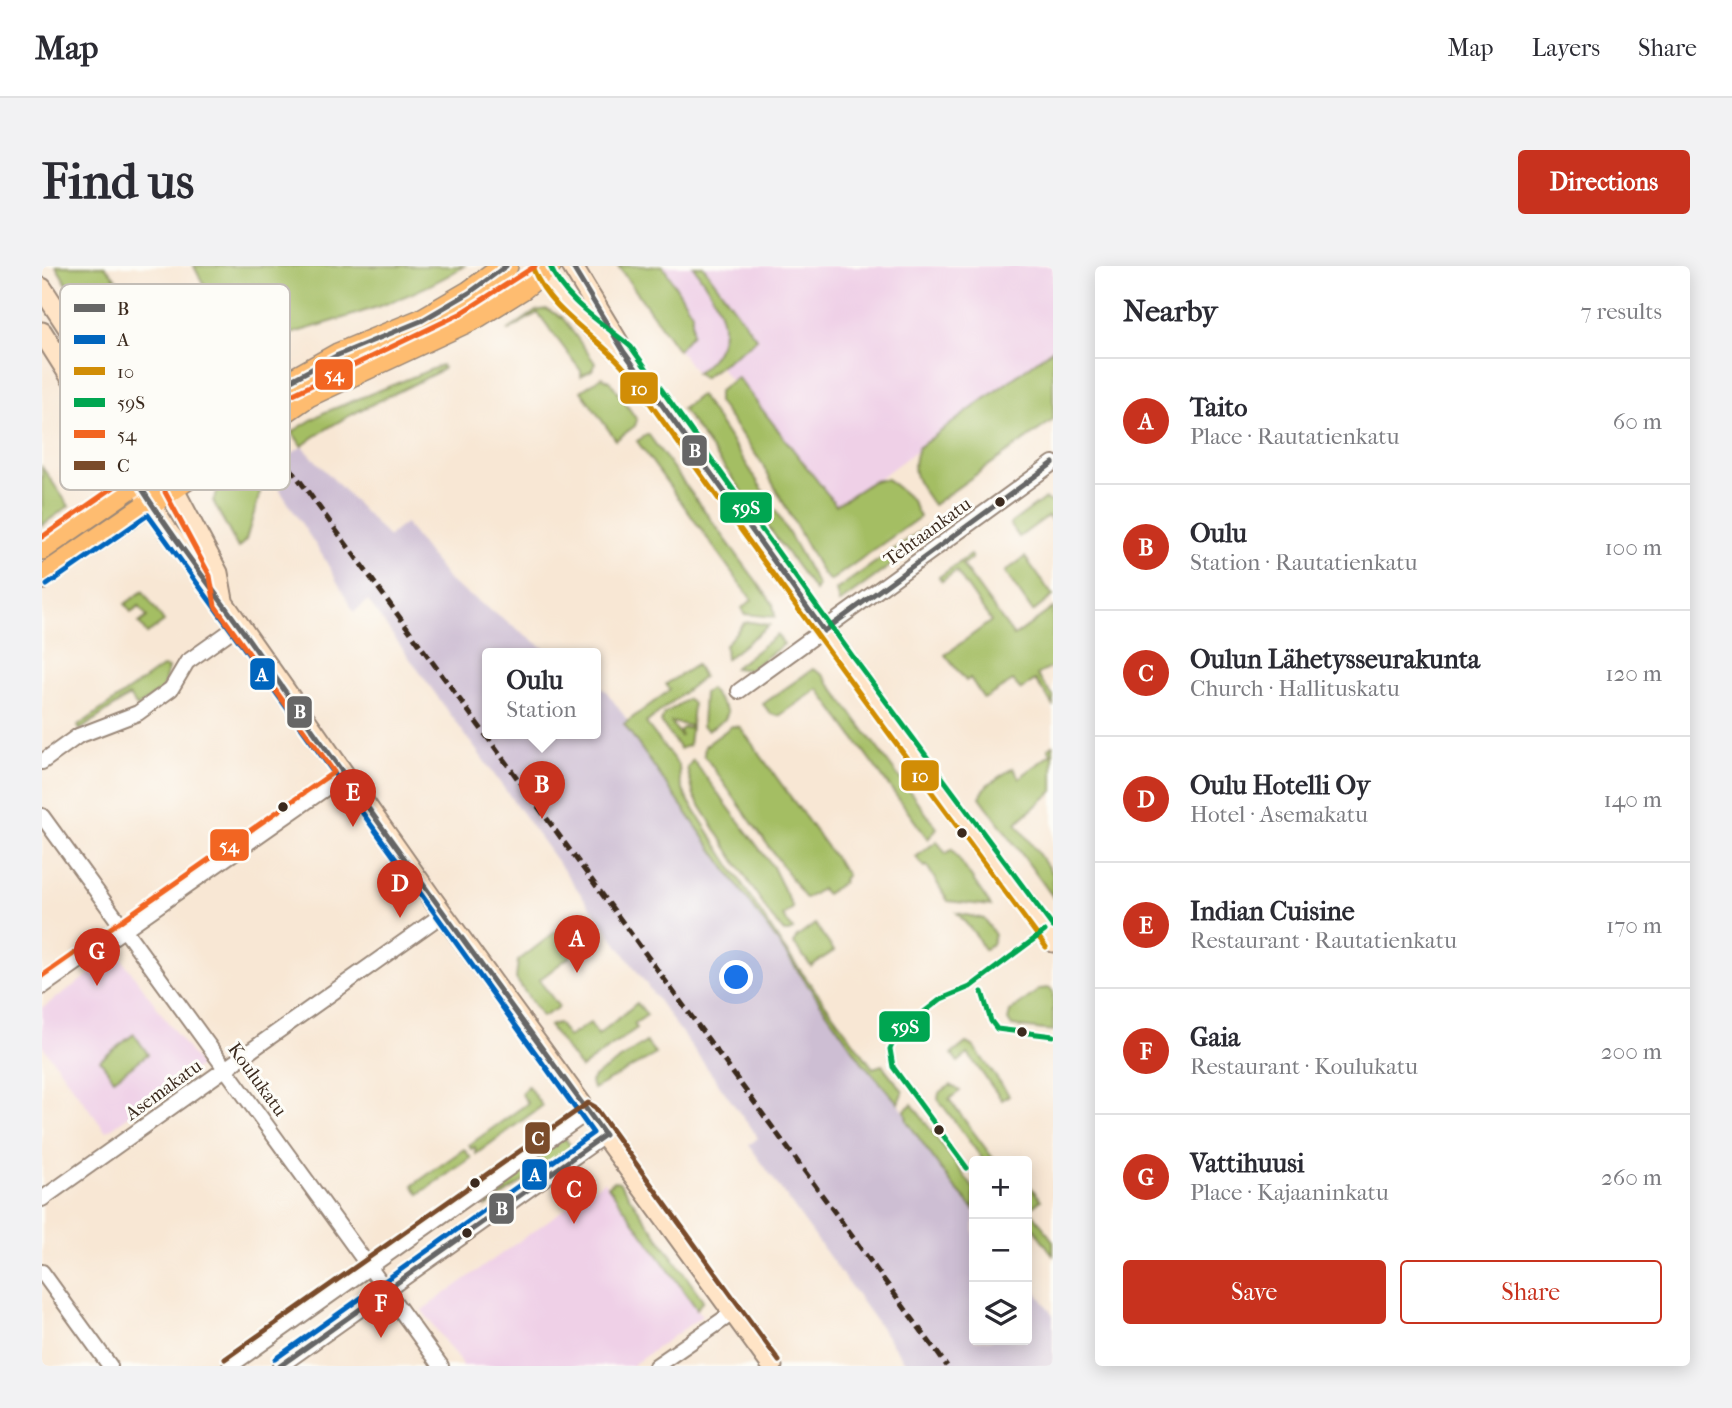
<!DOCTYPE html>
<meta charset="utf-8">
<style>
body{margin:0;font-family:"IM FELL French Canon",serif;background:#f2f2f3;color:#2b2b33}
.controls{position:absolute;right:21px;bottom:21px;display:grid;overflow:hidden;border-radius:7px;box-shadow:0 4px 18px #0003}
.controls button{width:63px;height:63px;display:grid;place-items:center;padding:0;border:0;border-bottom:2px solid #e1e1e2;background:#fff;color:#2b2b33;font:35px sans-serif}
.you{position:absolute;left:695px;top:712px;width:24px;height:24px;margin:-18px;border:5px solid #fff;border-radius:50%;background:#1a73e8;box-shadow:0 0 0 10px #1a73e833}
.badge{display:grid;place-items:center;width:46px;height:46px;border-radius:50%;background:#c8321e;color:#fff;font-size:23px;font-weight:700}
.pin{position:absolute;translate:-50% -58px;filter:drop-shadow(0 2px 4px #0008)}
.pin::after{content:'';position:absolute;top:37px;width:24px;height:21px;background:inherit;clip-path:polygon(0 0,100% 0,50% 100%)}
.popup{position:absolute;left:440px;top:382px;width:119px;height:91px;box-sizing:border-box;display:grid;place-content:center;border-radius:7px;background:#fff;filter:drop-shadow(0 2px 5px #0005);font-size:23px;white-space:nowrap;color:#7c7c81}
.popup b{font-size:26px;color:#2b2b33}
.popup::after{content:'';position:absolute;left:50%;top:100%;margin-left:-14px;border:14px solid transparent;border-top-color:#fff}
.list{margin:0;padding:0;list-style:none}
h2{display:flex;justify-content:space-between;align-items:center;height:91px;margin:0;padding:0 28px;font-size:30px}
h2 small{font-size:23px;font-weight:400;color:#7c7c81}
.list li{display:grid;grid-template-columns:46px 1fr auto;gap:21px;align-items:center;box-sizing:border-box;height:126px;padding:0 28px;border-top:2px solid #e1e1e2}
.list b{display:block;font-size:26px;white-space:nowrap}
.list p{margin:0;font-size:23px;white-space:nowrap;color:#7c7c81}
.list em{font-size:23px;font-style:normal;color:#7c7c81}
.actions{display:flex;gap:14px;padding:21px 28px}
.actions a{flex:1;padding:16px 0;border:2px solid #c8321e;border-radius:7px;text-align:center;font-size:24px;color:#c8321e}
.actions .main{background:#c8321e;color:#fff}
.icon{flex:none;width:38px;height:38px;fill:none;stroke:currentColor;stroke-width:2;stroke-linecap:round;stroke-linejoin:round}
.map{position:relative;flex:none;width:1011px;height:1100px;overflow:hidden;border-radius:7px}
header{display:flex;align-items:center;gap:42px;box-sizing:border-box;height:98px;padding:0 35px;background:#fff;border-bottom:2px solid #e1e1e2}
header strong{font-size:33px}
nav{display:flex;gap:38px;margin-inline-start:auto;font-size:24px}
.intro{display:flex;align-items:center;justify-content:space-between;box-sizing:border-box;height:168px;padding:0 42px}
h1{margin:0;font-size:49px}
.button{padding:18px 32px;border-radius:7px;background:#c8321e;color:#fff;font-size:24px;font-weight:700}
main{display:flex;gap:42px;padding:0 42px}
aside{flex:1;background:#fff;border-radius:7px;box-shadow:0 4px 18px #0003}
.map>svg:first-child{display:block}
.built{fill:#efd0e7}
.industrial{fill:#cdbed3}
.green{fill:#a4be64;stroke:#707441;stroke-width:2}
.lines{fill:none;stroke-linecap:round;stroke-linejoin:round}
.street-casing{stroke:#9a8879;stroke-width:18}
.secondary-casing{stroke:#9a8879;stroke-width:23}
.primary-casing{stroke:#9a8879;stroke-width:26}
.street{stroke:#fff;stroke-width:14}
.secondary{stroke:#ffe4c6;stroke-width:19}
.primary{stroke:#febc70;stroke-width:23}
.rail{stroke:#3b2a1e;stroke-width:5;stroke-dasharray:10 5;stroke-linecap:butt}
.bus-1-casing{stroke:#fdfcf7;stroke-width:10}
.bus-2-casing{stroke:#fdfcf7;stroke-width:10}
.bus-3-casing{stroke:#fdfcf7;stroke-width:10}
.bus-4-casing{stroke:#fdfcf7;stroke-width:10}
.bus-5-casing{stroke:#fdfcf7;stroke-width:10}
.bus-6-casing{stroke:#fdfcf7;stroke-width:10}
.bus-1{stroke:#666;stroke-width:5}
.bus-2{stroke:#0065bd;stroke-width:5}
.bus-3{stroke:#d18d06;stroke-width:5}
.bus-4{stroke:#00a651;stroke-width:5}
.bus-5{stroke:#f26522;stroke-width:5}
.bus-6{stroke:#7a4b2a;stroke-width:5}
.bus-dot{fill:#3b2a1e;stroke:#fdfcf7;stroke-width:2.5}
.labels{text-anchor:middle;stroke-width:6;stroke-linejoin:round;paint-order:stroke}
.street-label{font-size:19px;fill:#3b2a1e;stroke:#fdfcf7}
.key{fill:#fdfcf7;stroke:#c3bdb6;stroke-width:2}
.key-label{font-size:19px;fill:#3b2a1e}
.line-badge{stroke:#fdfcf7;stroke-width:2.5}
.badge-label{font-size:19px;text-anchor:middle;font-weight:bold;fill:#fff}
</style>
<header>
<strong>Map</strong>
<nav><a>Map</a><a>Layers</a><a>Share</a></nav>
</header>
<div class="intro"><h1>Find us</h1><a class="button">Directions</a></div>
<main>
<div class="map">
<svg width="1011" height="1100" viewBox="0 0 1011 1100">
<rect width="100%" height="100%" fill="#fdfcf7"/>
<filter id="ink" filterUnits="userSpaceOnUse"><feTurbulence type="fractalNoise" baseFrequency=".0143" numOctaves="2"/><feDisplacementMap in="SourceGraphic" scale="14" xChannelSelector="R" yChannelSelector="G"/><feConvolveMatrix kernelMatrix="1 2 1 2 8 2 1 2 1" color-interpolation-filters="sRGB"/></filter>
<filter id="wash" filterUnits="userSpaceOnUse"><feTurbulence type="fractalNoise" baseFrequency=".00686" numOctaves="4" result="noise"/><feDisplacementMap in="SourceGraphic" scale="28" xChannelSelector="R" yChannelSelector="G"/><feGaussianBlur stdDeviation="1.57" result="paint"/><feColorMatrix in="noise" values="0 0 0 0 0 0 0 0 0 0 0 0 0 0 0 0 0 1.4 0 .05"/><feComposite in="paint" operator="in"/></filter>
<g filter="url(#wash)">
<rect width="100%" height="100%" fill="#f8e7d4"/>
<path class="built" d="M576,0h435v83l-222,165 -111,-147 -17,11 -4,-1z
M76,688l82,112 -94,66 -64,-87v-37z
M562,915l98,135 -71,50h-168l-41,-56z"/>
<path class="industrial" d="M260,180l86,91 17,-14 44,58 102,72h-63v80h108v-49l10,7 22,30 -4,3 238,338 35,40 52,71 25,27v140h53v-76l11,30 15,21v51h-145l-159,-221 9,-7 -390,-537 -14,11 -30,-54 -56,-86z"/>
<path class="green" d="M14,0h49l40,47 16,26 -4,3 -73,-35 -8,-7z
M152,0h270c-61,39 -131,54 -199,76l-4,-6c-27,6 -57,-49 -67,-70z
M576,0h45l29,47v21l-14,16z
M651,0h10l54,73 -54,39 -7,-5c47,-35 24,-69 -3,-107z
M504,43l16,8 33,46 -3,7 -11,6v-5l-43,-58 -31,18 29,-20z
M59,61c42,16 70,40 96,75l-26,15 -20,-5 -53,-78z
M1011,83v71l-120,85c-14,-20 -25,-32 -15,-57z
M400,99l1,4c-49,27 -97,43 -141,77l-10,-14 31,-19z
M560,111l8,4 27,39 -2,6 -19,14 -35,-49z
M695,111l99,128 37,-24 14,-2 24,20 9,18 -90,64 -8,-8 -61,-111 -43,-60v-10z
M658,129c44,62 82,124 118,191l-3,5 -133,-182z
M606,168l125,170 2,13 -31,-3 -2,-6 10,-8 -115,-159z
M203,200l15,21v6l-14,47 -8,8 -25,-47 6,-13z
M0,201l27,39 -27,19z
M1002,233l9,4v19l-5,-6 -29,21 -9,-13z
M884,261l-6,17 -81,59 -3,-13z
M928,289l2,3 -10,7 52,71 39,-28v58l-16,9 16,21v9l-18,-25 -14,10 -8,-9 -29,18 -14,-21 -4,3 -21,-26 46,-34 -35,-50 -14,10 -3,-4z
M983,291l28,39 -20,16 -28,-40z
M101,325l21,31 -17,12 -8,-11 8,-6 -8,-11 -8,6 -6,-8z
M709,356l18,3 -43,34 -1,-14 19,-22z
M735,369l7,9 -35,26 -15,-2z
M654,399l7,12 -57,46 33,43 1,15 6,16 97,150 90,121 9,-3 21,26 -5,12 -36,-41 -238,-338 46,-34 -4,-6z
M120,401l6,1 -5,21 -26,18 -8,-11 -49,34 -2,-4z
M771,403l10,6 114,153 -9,11 -110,-150 -39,27 -8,-2 -8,-10z
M668,423l18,23 -3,7 -17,11 -6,-4 2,-33z
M646,433l5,5 -2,22 -20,-4 10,15 -1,-6 3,-3h8l-2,17 -9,4 -19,-27 3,-8z
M690,460l8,1 107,148 -4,4 1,3 -18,12 -5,-5 -15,10 -102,-144 1,-9z
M1011,479v46l-37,32 37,51v23l-73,-100 7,-12 26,-17 6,10 32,-24 -3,-6z
M651,494l80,107 20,41 -10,8 10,14 -4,2h-5l-13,-15 -77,-121 -7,-28z
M895,575l9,13 6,-5 39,57 -43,-5 -21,-35 -3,1 -8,-10z
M915,647l27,6 11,16 -3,9 -8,6 -8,-15z
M531,652l9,10 -4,4 13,8 -52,40 20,27 -17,10 -26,-38 2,-18z
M773,658l19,27 -23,15 -17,-22 2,-6z
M1008,722l3,4v39l-41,-5 -4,-6 2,-8 30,-23z
M595,737l10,12 -13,9 3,4 -56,40 -32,-42 9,-3 10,14 22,-14 8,12z
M92,768l14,20 -34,25 -14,-19z
M604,776l10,12 -63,35 -2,-7 3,-5z
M924,777l7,3 36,49 -7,5 -34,-46 -10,8 -6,-8z
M909,819l9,6 -11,8 46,62h-11l-46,-62 1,-6z
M486,820l14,20 -66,48 -1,-7 -4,2 -2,-4 59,-42 -7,-10z
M870,838l62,85v20l-20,-22 -47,-66 -2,-11z
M523,872l7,10 -86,59 6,-17z
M422,883l7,9 -52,36 -6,-9z
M572,915l5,1 84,118 -6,9 -89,-123z
M985,916l14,18 -11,9 23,32v14l-26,-36z"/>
</g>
<g filter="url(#ink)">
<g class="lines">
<defs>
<path id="street" d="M697,425l314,-228
M0,496l36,-26 60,-23 33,-24 16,-27 52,-37
M0,550l399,550
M0,721l304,-213
M0,933l401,-285
M0,1006l68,94
M188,1100l358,-254
M238,1100l325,-231
M614,1100l78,-54"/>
<path id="secondary" d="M499,0c7,28 54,66 76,82
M530,0l52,86 30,44 399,546
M0,22l131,200 45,85 5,27
M0,66l127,201 54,69 207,294 342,470"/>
<path id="primary" d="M0,282l197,-137 99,-56 83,-34 48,-28 37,-27
M0,312l266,-183 169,-79 45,-28 27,-22"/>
</defs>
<use href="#street" class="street-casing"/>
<use href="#secondary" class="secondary-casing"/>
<use href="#primary" class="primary-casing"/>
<use href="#street" class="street"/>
<use href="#secondary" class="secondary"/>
<use href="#primary" class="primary"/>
<path class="rail" d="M239,189l666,911"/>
<defs>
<path id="bus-1" d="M530,0l52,86 200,279
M782,365l229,-168
M238,1100l325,-231c-116,-160 -233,-319 -346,-481 -40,-58 -85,-113 -122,-173l145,-96 56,-30 83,-34 48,-28 37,-27"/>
<path id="bus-2" d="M5,319l101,-70 445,618 -318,226"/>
<path id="bus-3" d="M491,3c20,48 70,68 99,109 136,191 274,380 414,569"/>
<path id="bus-4" d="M508,0c15,36 53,57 81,81l222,310 200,270
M940,726l9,29 6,8 56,7
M925,902l-74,-101 -3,-18 9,-18 42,-32 29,-12 75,-56"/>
<path id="bus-5" d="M0,271l157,-109
M0,710l292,-204 -119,-166 -5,-30 -45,-84 1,-9 121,-86 173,-83 75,-48"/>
<path id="bus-6" d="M183,1093l363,-256 7,4 184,254"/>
</defs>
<use href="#bus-1" class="bus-1-casing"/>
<use href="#bus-2" class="bus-2-casing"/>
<use href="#bus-3" class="bus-3-casing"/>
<use href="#bus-4" class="bus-4-casing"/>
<use href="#bus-5" class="bus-5-casing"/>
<use href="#bus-6" class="bus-6-casing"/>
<use href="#bus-1" class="bus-1"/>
<use href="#bus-2" class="bus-2"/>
<use href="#bus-3" class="bus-3"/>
<use href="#bus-4" class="bus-4"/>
<use href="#bus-5" class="bus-5"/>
<use href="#bus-6" class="bus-6"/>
</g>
</g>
<g class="bus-dot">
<circle cx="958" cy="236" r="6"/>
<circle cx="241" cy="541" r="6"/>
<circle cx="920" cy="567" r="6"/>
<circle cx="980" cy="766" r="6"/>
<circle cx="897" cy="864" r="6"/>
<circle cx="433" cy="917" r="6"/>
<circle cx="425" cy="967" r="6"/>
</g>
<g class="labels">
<g class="street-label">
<text transform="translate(885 265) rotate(-36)" y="7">Tehtaankatu</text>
<text transform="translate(216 813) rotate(54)" y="7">Koulukatu</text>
<text transform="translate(121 823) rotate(-36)" y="7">Asemakatu</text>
</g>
</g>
<rect x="18" y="18" width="230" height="206" rx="10" class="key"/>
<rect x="32" y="38" width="31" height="8" fill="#666"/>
<rect x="32" y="69" width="31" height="9" fill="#0065bd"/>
<rect x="32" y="101" width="31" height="8" fill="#d18d06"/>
<rect x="32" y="132" width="31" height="9" fill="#00a651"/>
<rect x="32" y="164" width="31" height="8" fill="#f26522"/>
<rect x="32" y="195" width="31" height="9" fill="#7a4b2a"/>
<g class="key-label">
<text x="75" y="49">B</text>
<text x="75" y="80">A</text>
<text x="75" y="112">10</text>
<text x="75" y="143">59S</text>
<text x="75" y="175">54</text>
<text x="75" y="206">C</text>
</g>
<g class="line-badge">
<rect x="272" y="92" width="40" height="33" rx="7" fill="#f26522"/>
<rect x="577" y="105" width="40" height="34" rx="7" fill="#d18d06"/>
<rect x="639" y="168" width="27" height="33" rx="7" fill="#666"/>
<rect x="677" y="225" width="54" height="33" rx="7" fill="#00a651"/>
<rect x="207" y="391" width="27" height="34" rx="7" fill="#0065bd"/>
<rect x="244" y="429" width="27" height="34" rx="7" fill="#666"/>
<rect x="858" y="493" width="40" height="33" rx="7" fill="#d18d06"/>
<rect x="167" y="562" width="41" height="34" rx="7" fill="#f26522"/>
<rect x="836" y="744" width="53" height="33" rx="7" fill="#00a651"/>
<rect x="482" y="855" width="27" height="34" rx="7" fill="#7a4b2a"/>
<rect x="479" y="892" width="27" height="33" rx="7" fill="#0065bd"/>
<rect x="446" y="926" width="27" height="33" rx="7" fill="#666"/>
</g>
<g class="badge-label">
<text x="292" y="115">54</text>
<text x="597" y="129">10</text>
<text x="653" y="191">B</text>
<text x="704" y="248">59S</text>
<text x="220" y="415">A</text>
<text x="258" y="452">B</text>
<text x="878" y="516">10</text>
<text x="187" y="586">54</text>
<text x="863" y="767">59S</text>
<text x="496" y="879">C</text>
<text x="493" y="915">A</text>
<text x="460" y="949">B</text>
</g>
</svg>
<div class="controls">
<button>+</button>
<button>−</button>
<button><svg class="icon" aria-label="layers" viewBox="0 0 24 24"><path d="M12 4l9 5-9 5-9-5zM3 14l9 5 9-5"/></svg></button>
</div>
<div class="you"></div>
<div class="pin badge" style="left:535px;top:707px">A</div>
<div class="pin badge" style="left:500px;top:553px">B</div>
<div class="popup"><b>Oulu</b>Station</div>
<div class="pin badge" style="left:532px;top:958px">C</div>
<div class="pin badge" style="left:358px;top:652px">D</div>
<div class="pin badge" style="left:311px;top:561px">E</div>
<div class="pin badge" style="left:339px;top:1072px">F</div>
<div class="pin badge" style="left:55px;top:720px">G</div>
</div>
<aside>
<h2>Nearby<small>7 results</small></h2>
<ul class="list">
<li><span class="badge">A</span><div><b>Taito</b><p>Place · Rautatienkatu</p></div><em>60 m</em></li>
<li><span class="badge">B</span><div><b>Oulu</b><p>Station · Rautatienkatu</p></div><em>100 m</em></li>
<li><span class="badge">C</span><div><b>Oulun Lähetysseurakunta</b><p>Church · Hallituskatu</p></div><em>120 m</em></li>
<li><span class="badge">D</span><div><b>Oulu Hotelli Oy</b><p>Hotel · Asemakatu</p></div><em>140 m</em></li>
<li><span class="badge">E</span><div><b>Indian Cuisine</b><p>Restaurant · Rautatienkatu</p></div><em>170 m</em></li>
<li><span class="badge">F</span><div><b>Gaia</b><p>Restaurant · Koulukatu</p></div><em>200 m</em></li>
<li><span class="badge">G</span><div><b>Vattihuusi</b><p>Place · Kajaaninkatu</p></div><em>260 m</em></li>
</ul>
<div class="actions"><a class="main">Save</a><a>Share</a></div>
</aside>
</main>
